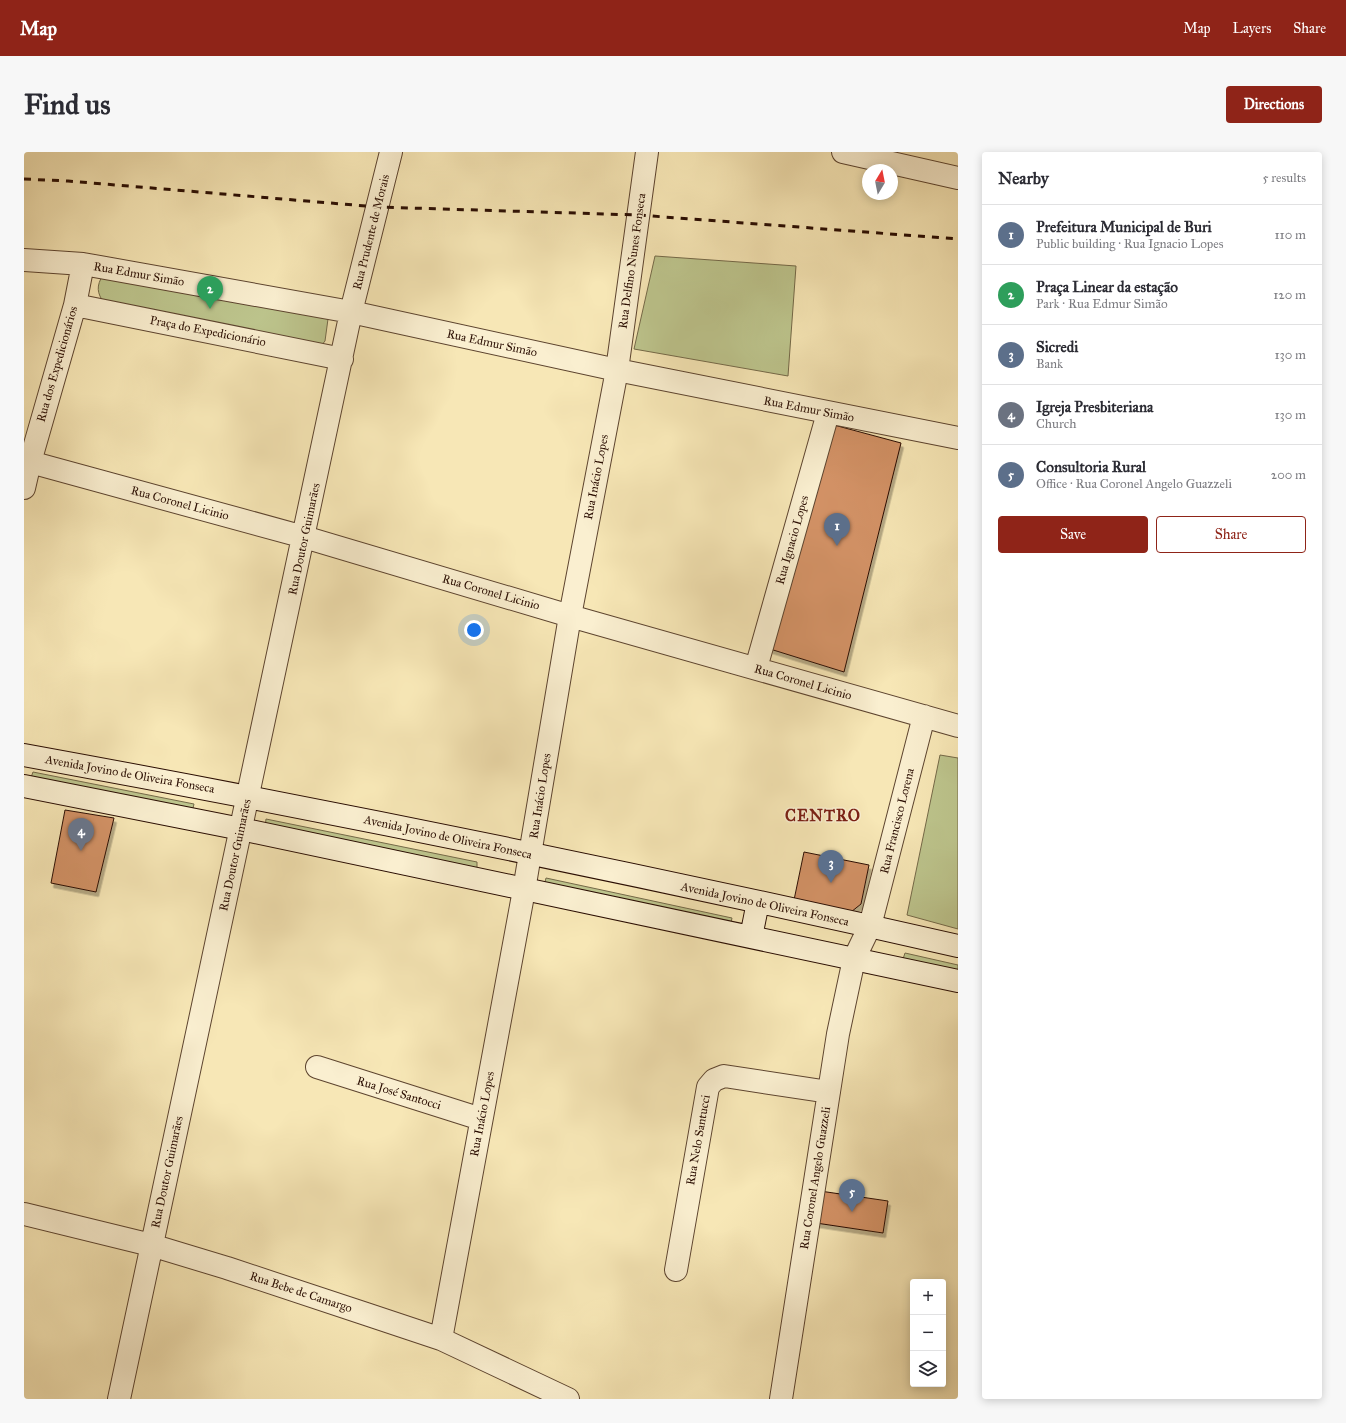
<!DOCTYPE html>
<meta charset="utf-8">
<style>
body{margin:0;font-family:"IM FELL Great Primer",serif;background:#f7f7f7;color:#2b2b33}
.controls{position:absolute;right:12px;bottom:12px;display:grid;overflow:hidden;border-radius:4px;box-shadow:0 2px 10px #0003}
.controls button{width:36px;height:36px;display:grid;place-items:center;padding:0;border:0;border-bottom:1px solid #e1e1e2;background:#fff;color:#2b2b33;font:20px sans-serif}
.compass{position:absolute;left:838px;top:12px;width:36px;height:36px;border-radius:50%;background:#fff;box-shadow:0 2px 10px #0003;rotate:10deg}
.you{position:absolute;left:450px;top:478px;width:14px;height:14px;margin:-10px;border:3px solid #fff;border-radius:50%;background:#1a73e8;box-shadow:0 0 0 6px #1a73e833}
.badge{display:grid;place-items:center;width:26px;height:26px;border-radius:50%;background:#8f2418;color:#fff;font-size:13px;font-weight:700}
.pin{position:absolute;translate:-50% -33px;filter:drop-shadow(0 1px 2px #0008)}
.pin::after{content:'';position:absolute;top:21px;width:14px;height:12px;background:inherit;clip-path:polygon(0 0,100% 0,50% 100%)}
.list{margin:0;padding:0;list-style:none}
h2{display:flex;justify-content:space-between;align-items:center;height:52px;margin:0;padding:0 16px;font-size:17px}
h2 small{font-size:13px;font-weight:400;color:#7c7c81}
.list li{display:grid;grid-template-columns:26px 1fr auto;gap:12px;align-items:center;box-sizing:border-box;height:60px;padding:0 16px;border-top:1px solid #e1e1e2}
.list b{display:block;font-size:15px;white-space:nowrap}
.list p{margin:0;font-size:13px;white-space:nowrap;color:#7c7c81}
.list em{font-size:13px;font-style:normal;color:#7c7c81}
.actions{display:flex;gap:8px;padding:12px 16px}
.actions a{flex:1;padding:9px 0;border:1px solid #8f2418;border-radius:4px;text-align:center;font-size:14px;color:#8f2418}
.actions .main{background:#8f2418;color:#fff}
.icon{flex:none;width:22px;height:22px;fill:none;stroke:currentColor;stroke-width:2;stroke-linecap:round;stroke-linejoin:round}
.map{position:relative;flex:none;width:934px;height:1247px;overflow:hidden;border-radius:4px}
header{display:flex;align-items:center;gap:24px;box-sizing:border-box;height:56px;padding:0 20px;background:#8f2418;color:#fff}
header strong{font-size:19px}
nav{display:flex;gap:22px;margin-inline-start:auto;font-size:14px}
.intro{display:flex;align-items:center;justify-content:space-between;box-sizing:border-box;height:96px;padding:0 24px}
h1{margin:0;font-size:28px}
.button{padding:10px 18px;border-radius:4px;background:#8f2418;color:#fff;font-size:14px;font-weight:700}
main{display:flex;gap:24px;padding:0 24px}
aside{flex:1;background:#fff;border-radius:4px;box-shadow:0 2px 10px #0003}
.map>svg:first-child{display:block}
.green{fill:#bdc58d;stroke:#746948}
.building{fill:#d39266;stroke:#2a0d02;filter:url(#shadow)}
.lines{fill:none;stroke-linecap:round;stroke-linejoin:round}
.minor-casing{stroke:#5d442f;stroke-width:24}
.tertiary-casing{stroke:#5d442f;stroke-width:24}
.secondary-casing{stroke:#2a0d02;stroke-width:24}
.minor{stroke:#faefd0;stroke-width:22}
.tertiary{stroke:#faefd0;stroke-width:22}
.secondary{stroke:#faefd0;stroke-width:22}
.rail{stroke:#2a0d02;stroke-width:3;stroke-dasharray:7 7;stroke-linecap:butt}
.labels{text-anchor:middle;stroke-width:3;stroke-linejoin:round;paint-order:stroke}
.street-label{font-size:12px;fill:#2a0d02;stroke:#faefd0}
.district-label{font-size:16px;font-weight:bold;letter-spacing:1px;fill:#7a1f14;stroke:#faefd0}
</style>
<header>
<strong>Map</strong>
<nav><a>Map</a><a>Layers</a><a>Share</a></nav>
</header>
<div class="intro"><h1>Find us</h1><a class="button">Directions</a></div>
<main>
<div class="map">
<svg width="934" height="1247" viewBox="0 0 934 1247">
<defs>
<filter id="shadow"><feDropShadow dx="2.5" dy="4.5" stdDeviation="0" flood-color="#0004"/></filter>
</defs>
<rect width="100%" height="100%" fill="#f7e7b6"/>
<filter id="stains"><feTurbulence type="fractalNoise" baseFrequency=".005" numOctaves="4"/><feColorMatrix values="0 0 0 0 .2 0 0 0 0 .09 0 0 0 0 .02 0 0 0 .5 -.17"/></filter>
<radialGradient id="worn" r=".72"><stop offset=".6" stop-color="#630" stop-opacity="0"/><stop offset="1" stop-color="#630" stop-opacity=".3"/></radialGradient>
<path class="green" d="M631,104l141,10 -8,110 -154,-27z
M79,123l225,44 -3,22 -4,5 -217,-43c-7,-10 -8,-17 -1,-28z
M916,603l18,3v171l-51,-14z
M9,620l161,32 -2,8 -162,-32z
M242,667l211,43v9l-212,-43z
M522,726l186,40 -2,9 -186,-41z
M881,801l53,12v9l-56,-12z"/>
<path class="building" d="M810,273l67,18 -57,229 -74,-23z
M41,658l49,8 -18,74 -45,-9z
M780,700l65,13 -8,39 -10,8 -57,-12z
M796,1039l68,10 -5,32 -67,-10z"/>
<g class="lines">
<defs>
<path id="minor" d="M819,0l115,26
M0,108l59,4 268,48 266,58 341,68
M59,112l-8,41 -45,157 274,75 266,79 388,110
M51,153l267,54
M732,516l72,-255
M293,915l164,52
M0,1062l127,31 76,23 139,46 75,25 127,60
M652,1118l32,-183 6,-7 10,-4 105,16
M417,1187l83,-449 46,-274 47,-246 30,-218
M95,1247l232,-1087 40,-160
M757,1247l57,-365 16,-75 16,-33 54,-210"/>
<path id="tertiary" d="M0,309l6,1 -6,26"/>
<path id="secondary" d="M0,603c313,57 624,121 934,191
M0,634l217,43 717,152
M727,785l7,-35"/>
</defs>
<use href="#minor" class="minor-casing"/>
<use href="#tertiary" class="tertiary-casing"/>
<use href="#secondary" class="secondary-casing"/>
<use href="#minor" class="minor"/>
<use href="#tertiary" class="tertiary"/>
<use href="#secondary" class="secondary"/>
<path class="rail" d="M0,27l44,2 310,26 260,8 320,24"/>
</g>
<g class="labels">
<g class="street-label">
<text transform="translate(347 80) rotate(-76)" y="4">Rua Prudente de Morais</text>
<text transform="translate(608 109) rotate(-82)" y="4">Rua Delfino Nunes Fonseca</text>
<text transform="translate(115 122) rotate(10)" y="4">Rua Edmur Simão</text>
<text transform="translate(184 179) rotate(11)" y="4">Praça do Expedicionário</text>
<text transform="translate(468 191) rotate(12)" y="4">Rua Edmur Simão</text>
<text transform="translate(33 212) rotate(-74)" y="4">Rua dos Expedicionários</text>
<text transform="translate(785 257) rotate(11)" y="4">Rua Edmur Simão</text>
<text transform="translate(572 325) rotate(-79)" y="4">Rua Inácio Lopes</text>
<text transform="translate(156 351) rotate(15)" y="4">Rua Coronel Licinio</text>
<text transform="translate(280 387) rotate(-78)" y="4">Rua Doutor Guimarães</text>
<text transform="translate(768 388) rotate(-74)" y="4">Rua Ignacio Lopes</text>
<text transform="translate(467 440) rotate(16)" y="4">Rua Coronel Licinio</text>
<text transform="translate(779 530) rotate(16)" y="4">Rua Coronel Licinio</text>
<text transform="translate(106 622) rotate(10)" y="4">Avenida Jovino de Oliveira Fonseca</text>
<text transform="translate(516 644) rotate(-81)" y="4">Rua Inácio Lopes</text>
<text transform="translate(873 669) rotate(-76)" y="4">Rua Francisco Lorena</text>
<text transform="translate(424 685) rotate(12)" y="4">Avenida Jovino de Oliveira Fonseca</text>
<text transform="translate(211 703) rotate(-78)" y="4">Rua Doutor Guimarães</text>
<text transform="translate(741 752) rotate(12)" y="4">Avenida Jovino de Oliveira Fonseca</text>
<text transform="translate(375 941) rotate(17)" y="4">Rua José Santocci</text>
<text transform="translate(458 962) rotate(-79)" y="4">Rua Inácio Lopes</text>
<text transform="translate(674 988) rotate(-80)" y="4">Rua Nelo Santucci</text>
<text transform="translate(143 1020) rotate(-78)" y="4">Rua Doutor Guimarães</text>
<text transform="translate(791 1026) rotate(-81)" y="4">Rua Coronel Angelo Guazzeli</text>
<text transform="translate(277 1140) rotate(18)" y="4">Rua Bebe de Camargo</text>
</g>
<g class="district-label">
<text x="799" y="669">CENTRO</text>
</g>
</g>
<rect width="100%" height="100%" filter="url(#stains)"/>
<rect width="100%" height="100%" fill="url(#worn)"/>
</svg>
<div class="controls">
<button>+</button>
<button>−</button>
<button><svg class="icon" aria-label="layers" viewBox="0 0 24 24"><path d="M12 4l9 5-9 5-9-5zM3 14l9 5 9-5"/></svg></button>
</div>
<svg class="compass" viewBox="-18 -18 36 36"><path d="M0-13l5 13h-10z" fill="#e53935"/><path d="M0 13l5-13h-10z" fill="#7c7c81"/></svg>
<div class="you"></div>
<div class="pin badge" style="left:813px;top:394px;background:#5c6f8a">1</div>
<div class="pin badge" style="left:186px;top:157px;background:#2e9e5b">2</div>
<div class="pin badge" style="left:807px;top:731px;background:#5c6f8a">3</div>
<div class="pin badge" style="left:57px;top:699px;background:#6b7280">4</div>
<div class="pin badge" style="left:828px;top:1060px;background:#5c6f8a">5</div>
</div>
<aside>
<h2>Nearby<small>5 results</small></h2>
<ul class="list">
<li><span class="badge" style="background:#5c6f8a">1</span><div><b>Prefeitura Municipal de Buri</b><p>Public building · Rua Ignacio Lopes</p></div><em>110 m</em></li>
<li><span class="badge" style="background:#2e9e5b">2</span><div><b>Praça Linear da estação</b><p>Park · Rua Edmur Simão</p></div><em>120 m</em></li>
<li><span class="badge" style="background:#5c6f8a">3</span><div><b>Sicredi</b><p>Bank</p></div><em>130 m</em></li>
<li><span class="badge" style="background:#6b7280">4</span><div><b>Igreja Presbiteriana</b><p>Church</p></div><em>130 m</em></li>
<li><span class="badge" style="background:#5c6f8a">5</span><div><b>Consultoria Rural</b><p>Office · Rua Coronel Angelo Guazzeli</p></div><em>200 m</em></li>
</ul>
<div class="actions"><a class="main">Save</a><a>Share</a></div>
</aside>
</main>
